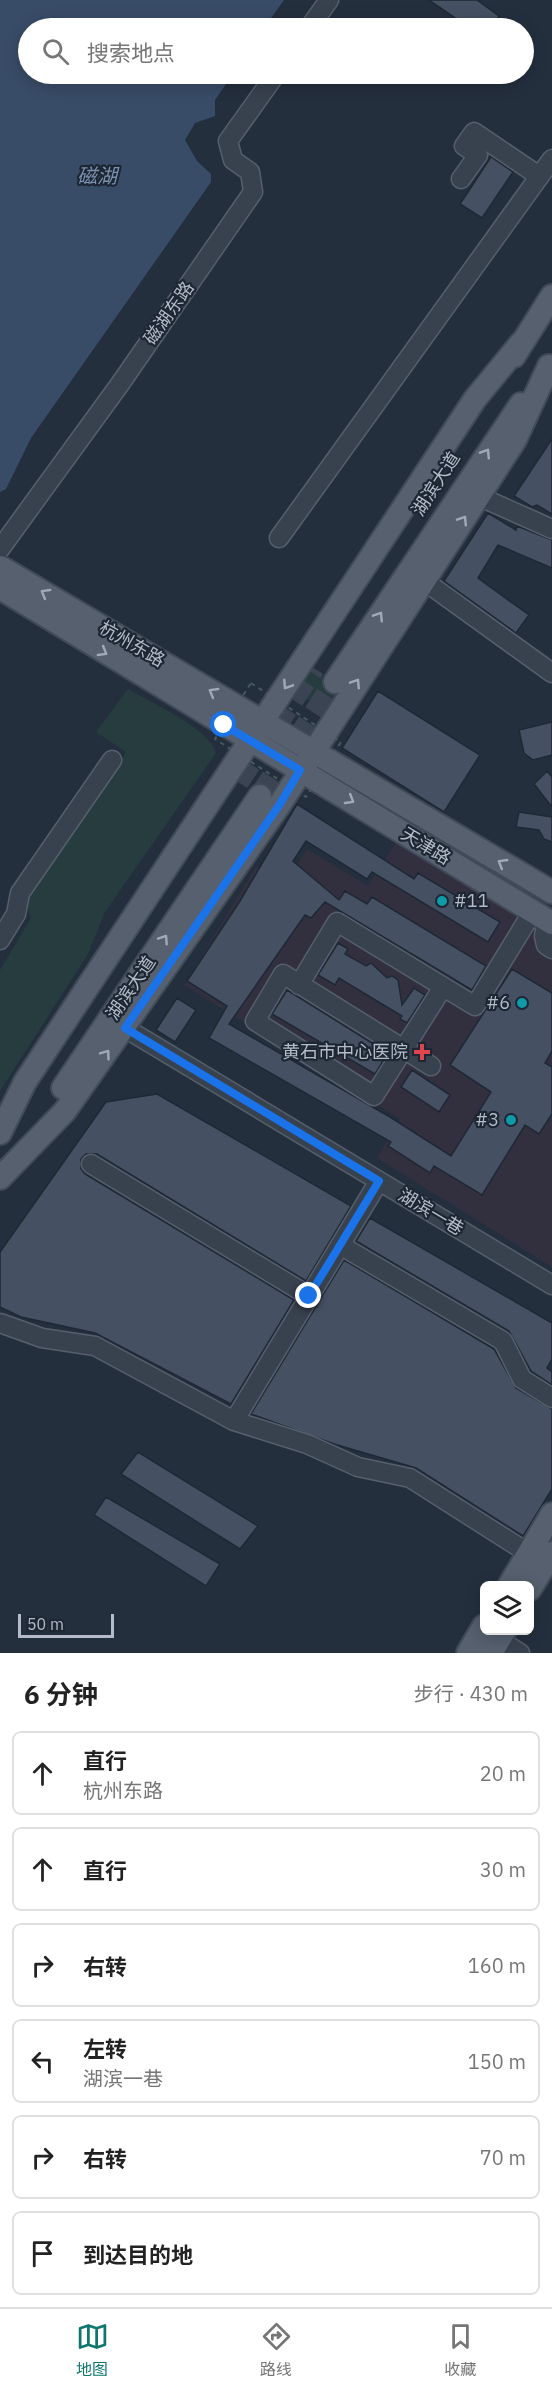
<!DOCTYPE html>
<html lang="zh">
<meta charset="utf-8">
<style>
body{margin:0;font-family:"IBM Plex Sans","Noto Sans SC",sans-serif;background:#f2f2f2;color:#222}
.controls{position:absolute;right:18px;bottom:18px;display:grid;overflow:hidden;border-radius:9px;box-shadow:0 3px 15px #0003}
.controls button{width:54px;height:54px;display:grid;place-items:center;padding:0;border:0;border-bottom:2px solid #e0e0e0;background:#fff;color:#222;font:30px sans-serif}
.scale{position:absolute;left:18px;bottom:15px;width:96px;box-sizing:border-box;padding-left:6px;border:3px solid #b4bcc9;border-top:0;font-size:16px;line-height:21px;white-space:nowrap;color:#b4bcc9;-webkit-text-stroke:4px #1d2633;paint-order:stroke}
.stop{position:absolute;width:18px;height:18px;margin:-14px;border:4px solid #1a73e8;border-radius:50%;background:#fff}
.stop.end{background:#1a73e8;border-color:#fff;box-shadow:0 2px 6px #0008}
.list{margin:0;padding:0;list-style:none}
h2{display:flex;justify-content:space-between;align-items:center;height:78px;margin:0;padding:0 24px;font-size:26px}
h2 small{font-size:20px;font-weight:400;color:#767676}
.list li{display:grid;grid-template-columns:39px 1fr auto;gap:18px;align-items:center;box-sizing:border-box;height:84px;margin:0 12px 12px;padding:0 12px;border:2px solid #e0e0e0;border-radius:9px}
.list b{display:block;font-size:22px;white-space:nowrap}
.list p{margin:0;font-size:20px;white-space:nowrap;color:#767676}
.list em{font-size:20px;font-style:normal;color:#767676}
.icon{flex:none;width:33px;height:33px;fill:none;stroke:currentColor;stroke-width:2;stroke-linecap:round;stroke-linejoin:round}
.map{position:relative;flex:none;width:552px;height:1653px;overflow:hidden}
.search{position:absolute;background:#fff;box-shadow:0 3px 15px #0003;left:18px;right:18px;top:18px;height:66px;display:flex;align-items:center;gap:15px;box-sizing:border-box;padding:0 21px;border-radius:33px;color:#767676;font-size:22px}
.sheet{height:654px;background:#fff}
nav{display:flex;justify-content:space-around;align-items:center;box-sizing:border-box;height:84px;border-top:2px solid #e0e0e0;background:#fff;font-size:16px;color:#767676}
nav a{display:grid;justify-items:center;gap:3px}
nav .on{color:#0f766e}
.map>svg:first-child{display:block}
.medical{fill:#32303f}
.green{fill:#263c3f}
.water{fill:#394c67}
.building{fill:#455162;stroke:#1f2835;stroke-width:1.5}
.lines{fill:none;stroke-linecap:round;stroke-linejoin:round}
.major-tunnel{stroke:#3a4453;stroke-width:22;stroke-dasharray:22 11;stroke-linecap:butt}
.minor-casing{stroke:#565f6c;stroke-width:21}
.major-casing{stroke:#414a57;stroke-width:26}
.path{stroke:#44595c;stroke-width:2;stroke-dasharray:4.5 4.5;stroke-linecap:butt}
.minor{stroke:#38414e;stroke-width:18}
.major{stroke:#56606e;stroke-width:22}
.oneway{stroke:#a1aab7}
.route{stroke:#1a73e8;stroke-width:8}
.culture-dot{fill:#0f9aa8;stroke:#1d2633;stroke-width:2}
.health-dot{fill:#e0444e;stroke:#1d2633;stroke-width:2}
.labels{text-anchor:middle;stroke-width:4.5;stroke-linejoin:round;paint-order:stroke}
.street-label{font-size:18px;fill:#b4bcc9;stroke:#1d2633}
.poi-label{font-size:18px;fill:#b4bcc9;stroke:#1d2633;text-anchor:end}
.water-label{font-size:20px;font-style:italic;fill:#7c92b1;stroke:#1d2633}
</style>
<div class="map">
<svg width="552" height="1653" viewBox="0 0 552 1653">
<rect width="100%" height="100%" fill="#242f3e"/>
<path class="medical" d="M397,841l155,98v328l-175,-109 23,-39 -216,-134 72,-118 29,17 22,-35 61,37z"/>
<path class="green" d="M308,667l32,22 -13,18 -6,1 -22,-14 -2,-9z
M128,689c21,13 82,39 88,64l-111,159 -17,42 -88,137v-121l31,-52 -7,-21 102,-145 -30,-20z"/>
<path class="water" d="M0,0h284l-20,28h-236v46h205l-18,26v16l-20,7 -10,17 12,21 14,13v8l-180,256 -25,51 -6,3z"/>
<path class="building" d="M429,0h48l22,16 -8,12h-21z
M491,157l22,15 -31,46 -22,-14z
M552,439v75l-15,-9 -5,2 -18,-11z
M488,513l28,17 1,-4 35,14v28l-54,-23 -20,33 51,37 -13,18 -72,-52z
M378,691l102,64 -36,57 -102,-64z
M552,722v33l-19,5 -9,-7 -5,-23z
M547,771l5,6v30l-18,-23z
M297,804l117,75 4,-6 82,49 -12,20 -116,-70 -5,7 -61,-38 -13,20 46,39 6,-9 22,13 5,-7 114,69 -14,24 -147,-88 -14,16 -6,-3 -76,109 161,93 61,39 40,-64 -41,-27 62,-96 40,24v58l-7,12 7,4v47l-13,20 -14,-9 -43,70 -48,-29 -4,7 -42,-27 3,-4 -182,-104 18,-32 -40,-25 53,-80z
M519,812l33,5v25l-8,-3 -5,-9 -23,-3z
M338,943l10,6 -3,5 21,12 5,-3 16,15 5,-2 6,4 4,25 12,-17 11,7 -18,28 -7,-4 2,-3 -63,-38 -4,7 -17,-10z
M287,990l101,63 -13,21 -103,-60z
M177,998l19,12 -21,32 -19,-12z
M412,1070l38,25 -11,17 -38,-25z
M157,1094l194,112 -45,75 -209,-127h-11l-5,5v10l4,5 209,126 -63,104 -136,-71 -74,-16 -21,-10v-55l106,-150z
M370,1218l182,105v36l-5,9 5,4v13l-21,-14 -22,-40 -153,-90z
M344,1260l150,89 22,39 36,21v80l-29,47 -107,-68 -82,-24 -83,-30z
M138,1452l120,74 -18,23 -119,-75z
M106,1497l114,67 -14,22 -112,-71z"/>
<g class="lines">
<path class="major-tunnel" d="M238,782l76,-114
M260,796l75,-114"/>
<defs>
<path id="minor" d="M309,28l20,-28
M461,179l17,-24 -14,-9 10,-14 65,44
M478,496l74,33
M279,538l273,-379
M0,549l120,-165 133,-192 -3,-20 -17,-12 -5,-19 48,-67
M423,580l129,93
M547,920l-3,16 2,9 6,4
M0,940l16,-26 4,-21 92,-133
M299,985l38,-63 138,84 58,-95
M125,1028l427,257
M431,1066l-148,-92 -28,47 119,75 69,-109
M91,1164l218,132
M340,1245l163,96 19,38 30,19
M0,1323l42,15 53,8 139,75 73,23 51,23 52,11 118,75
M234,1421l145,-240
M499,1640l21,13"/>
<path id="major" d="M514,356l38,-60
M0,567l552,325
M0,588l552,335
M335,682l186,-278
M63,1088l197,-292
M0,1133l25,-51 450,-683 46,-56
M0,1178l65,-67 215,-307 235,-364 34,-74
M509,1586l43,-72
M530,1589l22,-36
M468,1653l16,-27
M491,1653l14,-23"/>
</defs>
<use href="#minor" class="minor-casing"/>
<use href="#major" class="major-casing"/>
<path class="path" d="M251,683l90,59 -35,55 -91,-58z"/>
<use href="#minor" class="minor"/>
<use href="#major" class="major"/>
</g>
<defs><path id="oneway-chevron" d="M-2-3.5L2.5 0L-2 3.5" fill="none" stroke-width="1.6" stroke-linecap="round" stroke-linejoin="round" transform="scale(1.5)"/></defs>
<g class="oneway">
<use href="#oneway-chevron" transform="translate(486 453) rotate(-57)"/>
<use href="#oneway-chevron" transform="translate(463 520) rotate(-57)"/>
<use href="#oneway-chevron" transform="translate(45 593) rotate(-150)"/>
<use href="#oneway-chevron" transform="translate(379 616) rotate(-57)"/>
<use href="#oneway-chevron" transform="translate(103 652) rotate(31)"/>
<use href="#oneway-chevron" transform="translate(356 683) rotate(-57)"/>
<use href="#oneway-chevron" transform="translate(287 685) rotate(123)"/>
<use href="#oneway-chevron" transform="translate(213 692) rotate(-150)"/>
<use href="#oneway-chevron" transform="translate(350 800) rotate(31)"/>
<use href="#oneway-chevron" transform="translate(502 863) rotate(-149)"/>
<use href="#oneway-chevron" transform="translate(164 939) rotate(-56)"/>
<use href="#oneway-chevron" transform="translate(106 1054) rotate(-54)"/>
</g>
<g class="lines">
<path class="route" d="M224,725l76,45 -20,34 -155,224 254,153 -70,115"/>
</g>
<g class="culture-dot">
<circle cx="442" cy="901" r="6"/>
<circle cx="522" cy="1003" r="6"/>
<circle cx="511" cy="1120" r="6"/>
</g>
<path class="health-dot" d="M419 1043h6v6h6v6h-6v6h-6v-6h-6v-6h6z"/>
<g class="labels">
<g class="street-label">
<text transform="translate(169 313) rotate(-55)" y="6">磁湖东路</text>
<text transform="translate(436 484) rotate(-57)" y="6">湖滨大道</text>
<text transform="translate(132 644) rotate(30)" y="6">杭州东路</text>
<text transform="translate(426 846) rotate(31)" y="6">天津路</text>
<text transform="translate(131 988) rotate(-56)" y="6">湖滨大道</text>
<text transform="translate(431 1212) rotate(31)" y="6">湖滨一巷</text>
</g>
<g class="poi-label">
<text x="454" y="907" text-anchor="start">#11</text>
<text x="510" y="1009">#6</text>
<text x="408" y="1058">黄石市中心医院</text>
<text x="499" y="1126">#3</text>
</g>
<g class="water-label">
<text x="97" y="183">磁湖</text>
</g>
</g>
</svg>
<div class="controls">
<button><svg class="icon" aria-label="layers" viewBox="0 0 24 24"><path d="M12 4l9 5-9 5-9-5zM3 14l9 5 9-5"/></svg></button>
</div>
<div class="scale">50 m</div>
<div class="stop" style="left:224px;top:725px"></div>
<div class="stop end" style="left:309px;top:1296px"></div>
<div class="search"><svg class="icon" aria-label="search" viewBox="0 0 24 24"><circle cx="10" cy="10" r="6"/><path d="M15 15l6 6"/></svg>搜索地点</div>
</div>
<section class="sheet">
<h2>6 分钟<small>步行 · 430 m</small></h2>
<ul class="list">
<li><svg class="icon" aria-label="ahead" viewBox="0 0 24 24"><path d="M12 20V5M6 11l6-6 6 6"/></svg><div><b>直行</b><p>杭州东路</p></div><em>20 m</em></li>
<li><svg class="icon" aria-label="ahead" viewBox="0 0 24 24"><path d="M12 20V5M6 11l6-6 6 6"/></svg><div><b>直行</b></div><em>30 m</em></li>
<li><svg class="icon" aria-label="right" viewBox="0 0 24 24"><path d="M7 20v-9h11M14 6l5 5-5 5"/></svg><div><b>右转</b></div><em>160 m</em></li>
<li><svg class="icon" aria-label="left" viewBox="0 0 24 24"><path d="M17 20v-9H6M10 6l-5 5 5 5"/></svg><div><b>左转</b><p>湖滨一巷</p></div><em>150 m</em></li>
<li><svg class="icon" aria-label="right" viewBox="0 0 24 24"><path d="M7 20v-9h11M14 6l5 5-5 5"/></svg><div><b>右转</b></div><em>70 m</em></li>
<li><svg class="icon" aria-label="arrive" viewBox="0 0 24 24"><path d="M6 21V4h12l-3 4 3 4H6"/></svg><div><b>到达目的地</b></div></li>
</ul>
</section>
<nav>
<a class="on"><svg class="icon" aria-label="map" viewBox="0 0 24 24"><path d="M3 6l6-2 6 2 6-2v14l-6 2-6-2-6 2zM9 4v14M15 6v14"/></svg>地图</a>
<a><svg class="icon" aria-label="directions" viewBox="0 0 24 24"><path d="M12 3l9 9-9 9-9-9zM9 14v-3h6M13 9l2 2-2 2"/></svg>路线</a>
<a><svg class="icon" aria-label="saved" viewBox="0 0 24 24"><path d="M7 4h10v16l-5-4-5 4z"/></svg>收藏</a>
</nav>
